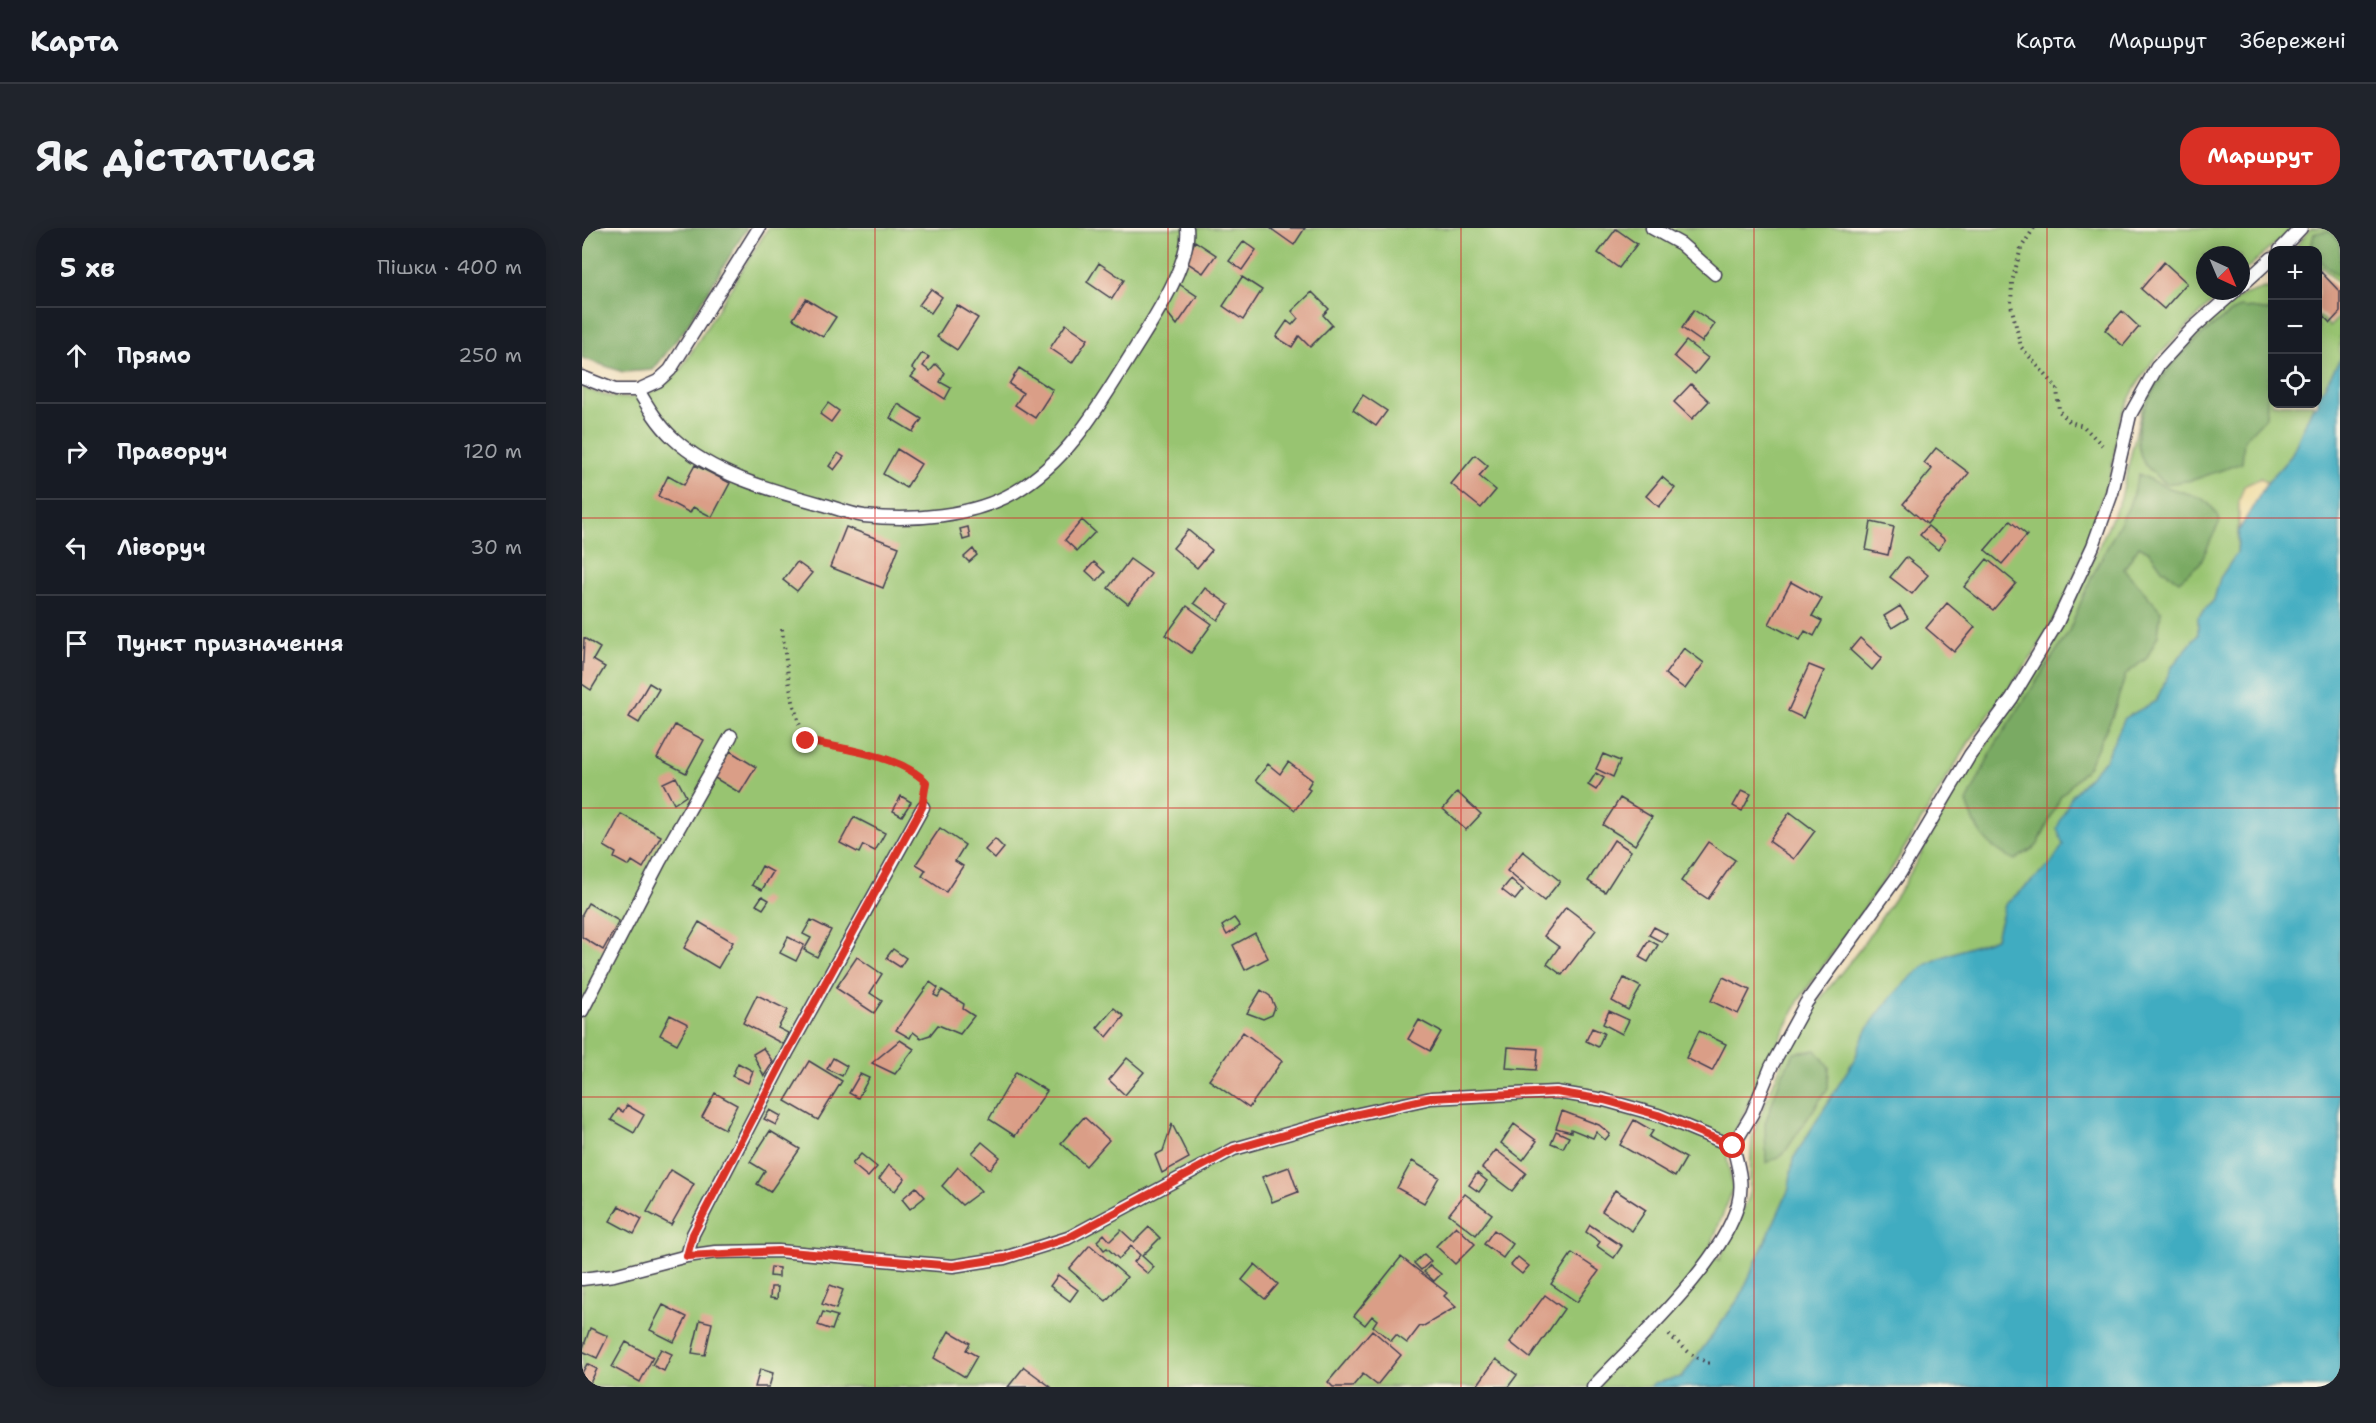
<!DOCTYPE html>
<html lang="uk">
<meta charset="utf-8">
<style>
body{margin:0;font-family:"Shantell Sans",sans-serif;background:#20242c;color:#f1f3f6}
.controls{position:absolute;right:18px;top:18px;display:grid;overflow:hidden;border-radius:12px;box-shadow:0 3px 15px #0003}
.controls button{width:54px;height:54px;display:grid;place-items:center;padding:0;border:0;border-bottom:2px solid #363941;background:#171b24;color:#f1f3f6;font:30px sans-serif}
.compass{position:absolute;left:1614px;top:18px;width:54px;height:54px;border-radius:50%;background:#171b24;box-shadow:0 3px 15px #0003;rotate:136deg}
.stop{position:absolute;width:18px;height:18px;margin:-14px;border:4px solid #d93025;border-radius:50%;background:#fff}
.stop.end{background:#d93025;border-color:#fff;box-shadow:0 2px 6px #0008}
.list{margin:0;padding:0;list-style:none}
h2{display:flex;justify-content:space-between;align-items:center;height:78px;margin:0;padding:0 24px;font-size:26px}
h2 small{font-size:20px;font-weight:400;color:#9ea1a6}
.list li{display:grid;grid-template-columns:39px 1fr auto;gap:18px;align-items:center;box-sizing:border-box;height:96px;padding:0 24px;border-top:2px solid #363941}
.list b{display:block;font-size:22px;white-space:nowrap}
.list em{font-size:20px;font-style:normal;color:#9ea1a6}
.icon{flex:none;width:33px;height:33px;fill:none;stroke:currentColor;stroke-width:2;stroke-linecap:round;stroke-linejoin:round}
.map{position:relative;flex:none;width:1758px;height:1159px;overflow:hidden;border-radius:24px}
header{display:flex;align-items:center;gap:36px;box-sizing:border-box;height:84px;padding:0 30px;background:#171b24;border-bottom:2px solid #363941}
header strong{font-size:28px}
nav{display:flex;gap:33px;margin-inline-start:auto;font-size:21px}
.intro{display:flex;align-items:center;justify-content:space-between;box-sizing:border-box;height:144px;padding:0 36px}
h1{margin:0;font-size:42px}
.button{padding:15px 27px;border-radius:24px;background:#d93025;color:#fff;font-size:21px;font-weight:700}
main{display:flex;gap:36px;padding:0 36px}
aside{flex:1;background:#171b24;border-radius:24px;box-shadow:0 3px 15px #0003}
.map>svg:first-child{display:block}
.green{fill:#98c471;stroke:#5d7356;stroke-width:1.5}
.forest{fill:#7aaa63;stroke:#4e664f;stroke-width:1.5}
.sand{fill:#eeda9e;stroke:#887e6c;stroke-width:1.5}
.water{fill:#41acc1;stroke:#32677e;stroke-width:1.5}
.building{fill:#da9e87}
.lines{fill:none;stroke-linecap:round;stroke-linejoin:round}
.lane-casing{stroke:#413e4f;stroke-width:15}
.path{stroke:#413e4f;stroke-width:4;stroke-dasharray:1.5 4.5;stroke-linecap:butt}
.lane{stroke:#fff;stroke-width:12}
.route{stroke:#d93025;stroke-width:8}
.grid{fill:none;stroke:#d62828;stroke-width:1.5;stroke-opacity:0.55}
</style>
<header>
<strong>Карта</strong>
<nav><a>Карта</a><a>Маршрут</a><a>Збережені</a></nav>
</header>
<div class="intro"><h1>Як дістатися</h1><a class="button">Маршрут</a></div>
<main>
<aside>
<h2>5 хв<small>Пішки · 400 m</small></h2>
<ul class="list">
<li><svg class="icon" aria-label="ahead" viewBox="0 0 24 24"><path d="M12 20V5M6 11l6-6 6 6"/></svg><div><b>Прямо</b></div><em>250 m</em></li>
<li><svg class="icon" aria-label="right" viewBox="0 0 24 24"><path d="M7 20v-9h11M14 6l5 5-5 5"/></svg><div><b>Праворуч</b></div><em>120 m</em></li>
<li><svg class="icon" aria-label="left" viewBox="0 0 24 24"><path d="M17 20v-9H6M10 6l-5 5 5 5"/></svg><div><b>Ліворуч</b></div><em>30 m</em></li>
<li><svg class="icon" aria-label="arrive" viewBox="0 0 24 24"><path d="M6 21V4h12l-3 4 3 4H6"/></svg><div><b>Пункт призначення</b></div></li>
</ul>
</aside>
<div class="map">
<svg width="1758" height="1159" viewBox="0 0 1758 1159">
<rect width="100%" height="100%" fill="#fcf5e5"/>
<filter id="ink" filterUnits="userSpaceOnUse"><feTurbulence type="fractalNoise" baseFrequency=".0167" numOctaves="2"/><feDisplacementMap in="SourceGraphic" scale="12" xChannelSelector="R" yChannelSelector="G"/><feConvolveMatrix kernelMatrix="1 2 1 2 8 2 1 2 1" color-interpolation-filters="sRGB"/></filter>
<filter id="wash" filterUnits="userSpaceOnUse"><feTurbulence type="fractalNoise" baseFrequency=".008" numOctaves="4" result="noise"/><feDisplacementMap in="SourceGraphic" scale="24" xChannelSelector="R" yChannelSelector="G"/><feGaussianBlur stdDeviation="1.35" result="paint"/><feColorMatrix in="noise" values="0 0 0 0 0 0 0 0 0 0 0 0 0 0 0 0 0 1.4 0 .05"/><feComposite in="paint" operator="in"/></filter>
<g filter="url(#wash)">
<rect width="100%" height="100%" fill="#f0dfbe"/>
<path class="green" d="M186,0h1525l-52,46v-19h-36v36h18l-71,71 -17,26 -15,30 -9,54 -43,120 -34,62 -65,88 -81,133 -89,125 -68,139 -4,20 6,30 -25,63 11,8 30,-63 3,-60 32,-80 29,-49 47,-59 43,-63 53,-96 99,-148 66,-144 23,-101 38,-54 59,-47 23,-8 8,1v115h42l-23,52 -24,27 -6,-5 -22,23 -2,52 -17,25 -6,22 -16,17v18l-25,30 -17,36 -31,17 -20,42 -33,35 -8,50 -13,19 -46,41 -9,33c-19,7 -58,18 -74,30 -22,17 -61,62 -66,89l-63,102 -4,30 -49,108 -58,80 -28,6 -4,4h-1068v-1000c39,18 69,15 99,-18z
M1729,0h29v57l-18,-18 -4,3v-20h-25z
M1736,87l12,11 10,-10v43l-22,39z"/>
<path class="forest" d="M0,0h165l-62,101 -32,41 -30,2 -41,-14z
M1748,3l10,11v34c-10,-8 -22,-10 -22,-26l-7,-1 3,-16z
M1658,79l32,4v64l-3,2 -3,40 -22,23 -2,23 -49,17 -27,4c-7,-7 -20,-15 -23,-23 -26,-55 55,-129 97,-154z
M1557,246c9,4 18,9 27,13 25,9 43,6 54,34l-20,42 -21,18 -17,-12 -12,-17 -11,-6 -15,23 37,42 -3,24 -11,23 -21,16 -14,43 -24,50 -27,29 -24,50 -22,14c-29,-13 -39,-28 -48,-58l28,-57 73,-112 22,-53 39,-74z
M1234,822l13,17 -1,21 -45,67 -17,8 -1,-40 16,-46 13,-24z"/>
<path class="sand" d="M1679,250l6,5 -28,47v-29l5,-15z"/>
<path class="water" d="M1758,131v1028h-690l4,-4 28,-6 58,-80 49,-108 4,-30 63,-102c5,-28 43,-72 66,-89 15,-12 55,-22 74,-30l9,-33 46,-41 12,-19 -6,-17 15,-33 33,-35 20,-42 31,-17 17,-36 25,-30v-18l16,-17 6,-22 17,-25 2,-23 28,-47 24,-27 21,-48 6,-4v-6z"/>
<g id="blocks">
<path class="building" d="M688,0h35l-11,17z
M1034,1l21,15 -18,24 -21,-15z
M613,13l21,14 -13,18 -17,-11z
M662,13l12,9 -14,20 -13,-9z
M1582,34l23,21 -23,26 -23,-20z
M517,35l25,17 -12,19 -25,-17z
M1739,44l19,20v20l-10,11 -12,-13v-34z
M660,49l20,13 -19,30 -20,-14z
M594,54l21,14 -20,29 -12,-15z
M349,61l11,8 -11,16 -12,-8z
M730,64l17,17 -6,6 9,10 -22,22 -11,-11 -7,11 -16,-10 11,-16 5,4 6,-7 -6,-7z
M224,71l30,18 -13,20 -30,-18z
M375,77l21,13 -21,32 -20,-13z
M1112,82l21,14 -13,18 -20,-14z
M1540,83l17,16 -16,19 -18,-16z
M484,96l22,15 -16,24 -22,-15z
M1104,113l22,17 -13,16 -21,-18z
M340,125l7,4 -6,9 7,5 6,-7 9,9 -5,9 11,6 -6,11 -34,-22 5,-6 -4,-3z
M437,140l34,22 -18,28 -20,-13 8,-12 -14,-9z
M1109,156l18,17 -17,18 -18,-17z
M781,167l24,16 -11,15 -23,-16z
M246,175l11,8 -8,11 -11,-8z
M316,176l24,15 -9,13 -23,-14z
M1354,220l33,25 -42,51 -24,-20 29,-35 -8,-6z
M315,221l24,15 -15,24 -23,-14z
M256,225l6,4 -10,13 -5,-4z
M893,227l13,11 -9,10 17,14 -15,18 -30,-24z
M113,237l35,18 -18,34 -19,-10 -3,6 -32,-17 10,-20 16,9z
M1080,249l13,11 -16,19 -13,-11z
M500,292l13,12 -18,19 -12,-11z
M1428,293l17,14 -25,29 -17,-14z
M1289,294l23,5 -6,28 -22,-5z
M1346,298l17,14 -7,10 -18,-15z
M264,299l53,20 -16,41 -53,-21z
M386,299l2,11 -7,2 -3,-11z
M606,302l24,20 -15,18 -24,-20z
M391,321l4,6 -8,7 -5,-5z
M1324,329l22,18 -16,19 -22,-17z
M548,331l21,15 -23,30 -20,-16z
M1405,331l29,24 -23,27 -29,-23z
M215,334l15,11 -15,18 -14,-11z
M512,334l11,10 -8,9 -11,-10z
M1209,354l31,17 -10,17 10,5 -8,15 -9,-5 -5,9 -31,-16z
M623,360l24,17 -11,15 -24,-17z
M1365,375l28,24 -21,25 -28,-24z
M605,378l25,18 -21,29 -25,-18z
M1318,378l8,12 -16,10 -8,-12z
M2,410l16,10 -7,12 12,7 -14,23 -9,-6z
M1278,410l22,20 -10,12 -22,-20z
M1102,420l20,15 -19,26 -20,-15z
M1227,437l15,6 -21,47 -15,-7z
M67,455l10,6 -20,34 -10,-6z
M93,497l29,15 -18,33 -29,-15z
M148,523l26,16 -16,26 -27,-16z
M1021,526l17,7 -7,16 -17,-8z
M706,534l24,18 -5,8 3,2 -15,20 -39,-30 12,-16 12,10z
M1014,545l8,5 -8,12 -8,-5z
M94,549l10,19 -12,8 -11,-21z
M1160,562l9,4 -9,17 -9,-5z
M875,564l24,22 -15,16 -23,-21z
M319,568l10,6 -9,14 -9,-5z
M1038,570l32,19 -17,28 -32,-20z
M1208,584l25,19 -21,28 -25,-18z
M39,586l40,22 -18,32 -11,-7 -3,5 -15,-8 2,-5 -12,-7z
M272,589l31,16 -10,18 -12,-6 -4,8 -19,-10z
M358,600l25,17 -10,16 8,5 -17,26 -24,-16 4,-6 -10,-6z
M413,611l9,9 -9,11 -10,-9z
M1032,612l17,11 -26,41 -17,-11z
M1126,614l27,18 -27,39 -27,-18z
M941,623l37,30 -16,20 -37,-30z
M180,638l11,6 -11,18 -10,-5z
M929,651l12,11 -8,10 -13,-10z
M180,668l7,4 -6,9 -7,-4z
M6,675l31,18 -16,29 -21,-13v-23z
M984,679l30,23 -34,45 -15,-11 12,-17 -15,-11z
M652,690l6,8 -13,9 -5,-9z
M229,692l20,10 -14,27 -13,-7 7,-12 -8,-4z
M117,694l34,20 -15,26 -34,-20z
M1072,699l13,7 -5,8 -13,-7z
M673,705l13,25 -23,12 -12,-25z
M206,709l16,8 -8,16 -16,-8z
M1067,712l9,5 -10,17 -9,-5z
M311,721l13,9 -6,9 -14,-9z
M275,729l25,17 -12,19 12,8 -8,12 -38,-25z
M1141,749l27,13 -12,24 -27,-13z
M1042,750l17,9 -13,23 -16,-9z
M348,754l8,6 -4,7 4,2 4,-7 22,14 -1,5 11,7 -14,18 -22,-9 -8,10 -9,3 -8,-6 -3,6 -14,-8z
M679,762l9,6 5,11 -3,8 -9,4 -16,-6z
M175,767l31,15 -10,18 10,5 -5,11 -40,-21z
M532,780l10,8 -17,21 -10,-9z
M1027,783l20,9 -7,14 -19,-10z
M88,787l18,9 -11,20 -17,-9z
M837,792l22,12 -11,19 -22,-12z
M1010,800l12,5 -6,14 -12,-6z
M1117,803l27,13 -14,27 -26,-13z
M661,804l39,29 -33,47 -40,-28z
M318,812l14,9 -19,25 -23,-11z
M926,819l30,2 -2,21 -30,-2z
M181,820l10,14 -9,14 -11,-22z
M251,830l14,8 -5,10 -15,-7z
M545,830l17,14 -19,23 -16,-15z
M227,833l33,20 -24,39 -33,-19z
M156,835l15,8 -5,12 -16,-7z
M434,844l31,19 -32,45 -26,-17z
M278,846l9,4 -11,20 -9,-5z
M133,865l22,12 -12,24 -23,-12z
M45,877l17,10 -10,18 -23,-13 7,-11 5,3z
M188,882l11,6 -5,9 -12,-6z
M980,883l37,14 11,9 -5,6 -9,-8 -3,6 -22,-9v3l-15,-4z
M502,889l25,23 -23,26 -25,-23z
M1052,892l19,11 -4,6 37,21 -11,19 -55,-32z
M590,896l17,34 -27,15 -7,-18 8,-4z
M932,896l23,17 -14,19 -22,-17z
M188,903l30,18 -30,43 -13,-8 8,-13 -15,-9z
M974,903l13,6 -6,11 -12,-5z
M400,914l18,15 -10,12 -18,-16z
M914,922l30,23 -14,18 -30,-23z
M279,926l16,13 -9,10 -16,-13z
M830,933l27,16 -15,26 -27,-15z
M307,937l16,13 -10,13 -16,-12z
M376,939l23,24 -19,14 -20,-19z
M707,939l9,25 -26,10 -10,-25z
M89,942l23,14 -23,41 -24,-13z
M895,945l10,8 -8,11 -10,-7z
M334,959l9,10 -15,12 -8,-10z
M1033,962l31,20 -14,21 -30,-20z
M883,966l27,20 -16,21 -27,-21z
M37,978l23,13 -8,15 -24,-13z
M1008,997l32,21 -8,12 -17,-12 3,-4 -14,-10z
M874,998l19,18 -20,20 -19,-18z
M567,999l11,11 -18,18 12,11 -6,7 -14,-12 6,-7 -9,-9 -12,13 -12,-11 -3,2 -7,-9 7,-7 6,7 11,-11 13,12z
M912,1002l19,14 -10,14 -19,-14z
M508,1017l37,32 -21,24 -37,-32z
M990,1025l27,18 -22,31 -26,-18z
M842,1026l7,7 -10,9 -7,-7z
M819,1029l46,36 -3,3 12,11 -34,20 -2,-1 -13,17 -11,-8 -5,6 -18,-15 4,-6 -5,-4 -7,9 -11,-9z
M936,1029l11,9 -7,8 -11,-9z
M673,1036l23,20 -13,15 -23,-19z
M848,1037l11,9 -7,7 -10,-9z
M189,1039l8,1v9l-9,-1z
M476,1047l20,15 -8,11 -20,-15z
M248,1057l13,5 -7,19 -14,-5z
M189,1059h7l-1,12 -7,-1z
M963,1067l19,14 -34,49 -20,-16z
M81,1077l24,12 -13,25 -24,-12z
M241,1084l14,4 -5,14 -14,-5z
M118,1092l12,3 -7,32 -13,-2z
M8,1100l18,8 -11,22 -15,-7z
M790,1102l29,25 -24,30 -14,-11 -11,13h-19l-5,-5z
M367,1103l21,12 -4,7 11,6 -12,21 -31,-19z
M44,1114l27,15 -13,25 -28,-15z
M79,1121l11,5 -8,17 -12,-6z
M914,1131l21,16 -9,12h-32z
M5,1136l10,5 -9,18h-6v-14z
M442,1139l27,20h-43z
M178,1141l13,4 -4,14h-14z"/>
</g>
</g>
<g filter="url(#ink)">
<use href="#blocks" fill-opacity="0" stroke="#413e4f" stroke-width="1.5"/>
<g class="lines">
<defs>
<path id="lane" d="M1070,0l29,16 34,30
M1698,22l21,-22
M1659,58l31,-28
M0,149l33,13h23c10,17 20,34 35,48 39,37 101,53 152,67 13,4 26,9 39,11 48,5 108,1 151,-24 57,-34 86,-90 121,-145 18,-29 55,-84 51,-119
M56,162l20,-9 12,-11 89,-142
M0,783l78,-150 71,-125
M105,1028l6,-22 95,-183 135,-244
M0,1051l32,-4 73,-19 28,-4 63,-1 175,15 51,-8 64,-20 166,-89 120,-34 77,-17 125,-6 48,8 54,15 75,31
M1011,1159c42,-45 130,-125 145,-183 6,-20 0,-38 -5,-58l19,-32 19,-47 35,-64 94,-130 70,-118 42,-57 45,-75 36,-77 19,-53 18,-78 27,-48 35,-38 43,-38"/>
</defs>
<use href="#lane" class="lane-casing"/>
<path class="path" d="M1452,0l-13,20 -9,34 -1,23 10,42 36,41 2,23 11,11 13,4 19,19
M200,401c5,39 8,76 24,112 37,7 93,14 120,40l-1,8
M1087,1107l22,19 19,10"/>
<use href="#lane" class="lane"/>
</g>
</g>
<g class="lines" filter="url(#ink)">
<path class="route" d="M224,513c37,8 93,14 120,41l-4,25 -134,244 -95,183 -6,22 91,-5 175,15 51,-8 64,-20 166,-89 120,-34 77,-17 125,-6 48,8 54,15 75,31"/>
</g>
<path class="grid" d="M293,0v1159M586,0v1159M879,0v1159M1172,0v1159M1465,0v1159M0,290h1758M0,580h1758M0,869h1758"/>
</svg>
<div class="controls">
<button>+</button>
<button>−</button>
<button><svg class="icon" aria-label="locate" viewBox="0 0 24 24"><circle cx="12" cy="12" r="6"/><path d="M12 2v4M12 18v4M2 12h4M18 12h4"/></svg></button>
</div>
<svg class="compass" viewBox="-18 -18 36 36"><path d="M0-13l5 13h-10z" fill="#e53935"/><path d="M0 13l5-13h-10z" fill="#9ea1a6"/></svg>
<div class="stop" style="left:1151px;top:918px"></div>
<div class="stop end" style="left:224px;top:513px"></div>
</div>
</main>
